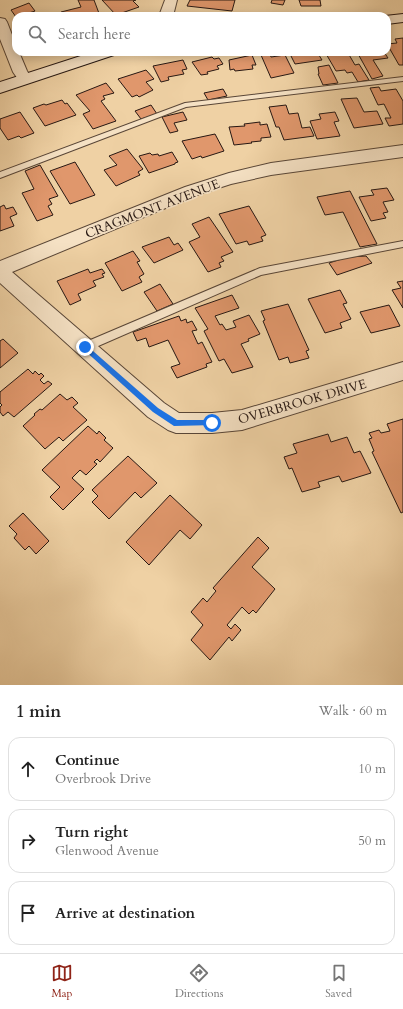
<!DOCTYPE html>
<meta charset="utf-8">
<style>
body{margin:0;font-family:Cardo,serif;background:#f2f2f2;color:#222}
.stop{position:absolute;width:12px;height:12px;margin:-9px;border:3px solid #1a73e8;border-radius:50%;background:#fff}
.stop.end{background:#1a73e8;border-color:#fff;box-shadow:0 1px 4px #0008}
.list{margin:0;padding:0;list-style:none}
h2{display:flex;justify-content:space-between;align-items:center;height:52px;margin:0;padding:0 16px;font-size:17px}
h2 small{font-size:13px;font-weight:400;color:#767676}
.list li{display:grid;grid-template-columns:26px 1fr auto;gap:12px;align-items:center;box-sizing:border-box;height:64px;margin:0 8px 8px;padding:0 8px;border:1px solid #e0e0e0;border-radius:12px}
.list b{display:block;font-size:15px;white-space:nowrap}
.list p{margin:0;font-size:13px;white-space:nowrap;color:#767676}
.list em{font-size:13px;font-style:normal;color:#767676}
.icon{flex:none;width:22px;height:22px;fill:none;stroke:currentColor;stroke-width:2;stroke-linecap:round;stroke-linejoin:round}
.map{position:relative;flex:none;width:403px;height:685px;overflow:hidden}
.search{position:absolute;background:#fff;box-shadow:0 2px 10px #0003;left:12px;right:12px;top:12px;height:44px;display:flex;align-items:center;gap:10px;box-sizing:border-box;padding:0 14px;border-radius:12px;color:#767676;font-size:15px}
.sheet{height:268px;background:#fff}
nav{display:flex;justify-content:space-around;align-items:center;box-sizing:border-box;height:56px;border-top:1px solid #e0e0e0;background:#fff;font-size:11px;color:#767676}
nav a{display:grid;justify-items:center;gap:2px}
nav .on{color:#8f2418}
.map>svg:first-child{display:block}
.building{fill:#e0976c;stroke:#271813}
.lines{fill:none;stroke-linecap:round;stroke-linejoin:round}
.lane-casing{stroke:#594637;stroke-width:2}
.street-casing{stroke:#594637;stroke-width:2}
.secondary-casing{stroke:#271813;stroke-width:2}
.lane{fill:#f5e1c4;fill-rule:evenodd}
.street{fill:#f5e1c4;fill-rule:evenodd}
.secondary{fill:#f5e1c4;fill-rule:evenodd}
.route{fill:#1a73e8}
.labels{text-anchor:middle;stroke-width:3.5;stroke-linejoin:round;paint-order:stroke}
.street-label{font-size:13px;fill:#271813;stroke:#f5e1c4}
</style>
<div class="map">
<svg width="403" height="685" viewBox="0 0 403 685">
<rect width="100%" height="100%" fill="#efd1a4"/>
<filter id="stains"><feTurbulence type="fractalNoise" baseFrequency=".005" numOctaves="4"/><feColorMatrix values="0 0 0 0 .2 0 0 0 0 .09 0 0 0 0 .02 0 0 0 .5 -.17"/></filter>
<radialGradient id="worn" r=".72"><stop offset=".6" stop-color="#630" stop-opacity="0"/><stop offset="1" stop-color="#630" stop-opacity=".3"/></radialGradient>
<path class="building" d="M78,0h16l6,16h-37l-2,-4 20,-5z
M102,0h34l-3,1 6,6 -23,8z
M190,0h45l-3,11 -45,-5z
M272,0h13l-2,5 -12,-2z
M299,0h21l1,6h-20z
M29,3l6,8 -19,6 -5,-7z
M403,38v27h-4l-12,-21 10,-1 -2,-4z
M306,52h11l5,8 -27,4 -5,-10z
M325,52l23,1 7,12 4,-1 10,16 -11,2 -6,-10 -5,1 -2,-3 -9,1z
M357,52h27l4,6 -15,2 10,16 -11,3z
M270,54l1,3 14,-2 9,18 -23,5 -10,-23z
M252,55l4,10h-4l1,4 -18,2 -1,-2 -4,1 -1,-10z
M212,57l2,2 5,-1 4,6 -6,2 2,3 -12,3 1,2 -7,1 -9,-13z
M183,60l4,9 -5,1 2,4 -16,3 1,3 -8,2 -8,-16z
M329,65l9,18 -15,2 -5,-11h1l-1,-7z
M146,70l8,9 -8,3 7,8 -14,7 -2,-2 -5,2 -14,-18z
M106,83l8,10 -11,3 2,3 -4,2 15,20 -23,8 -10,-15 7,-3 -14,-16z
M379,87l2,4 15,-2 7,12v23l-14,2 -4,-8h6l-7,-14 -6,1 -8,-17z
M223,89l4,7 -19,4 -4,-7z
M357,98l7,14 13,-1 6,13 -29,4 -13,-29z
M62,100l3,4 2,-1 9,12 -31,11 -12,-18 11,-4 2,1z
M151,105l6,9 -16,5 -6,-8z
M286,105l3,9 9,-1 4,15 8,-1 4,9 -30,4 -5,-13h-3l-7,-20z
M20,112l14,21 -13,5 -2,-2 -11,4 -8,-12v-9z
M183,112l4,8 -13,3 4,8 -8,2 -8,-16z
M335,112l4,9 -5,1 6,14 -23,3 -7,-18 11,-2 -2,-5z
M260,122v3l7,-1 4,13 -10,1v3l-10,1 1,1 -18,2 -5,-18 16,-1 -1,-2z
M215,134l9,17 -22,7 -1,-2 -9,3 -10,-18z
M127,149l16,20 -5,3 2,3 -24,11 -12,-16 13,-5 -8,-9z
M172,152l6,10 -3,1v1l-26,9 -10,-17 11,-3 2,2 6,-1 1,2z
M75,162l20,33 -25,9 -20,-33z
M40,165l18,31 -9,3 3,5 -4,2 5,9 -16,6 -15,-28 12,-4 -9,-18z
M387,188l7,12 -11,2 5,10 -5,1 3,5 -15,3 -12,-24 15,-2 -3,-5z
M350,191l27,53 -17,3 -17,-35 -18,3 -8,-18z
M4,205l2,4 7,-2 4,7 -7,3 4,9 -14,5v-24z
M249,206l17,29 -5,2 2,4 -14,4 -2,-4 -11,3 -17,-30z
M209,217l24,35 -12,5 3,4 -5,2 2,4 -13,5 -19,-30 11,-5 -8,-13z
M169,237l5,8 4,-2 5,7 -29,13 -12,-16z
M133,251l7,10 -3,1 7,12 -5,3 3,5 -20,9 -17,-28z
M366,256l6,7 -35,12 -8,-12 19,-6z
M88,269l2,4 12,-4 3,4 -3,1 2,3 -11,4 3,5 -18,8 3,6 -11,5 -13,-24z
M403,281v27l-11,-18 9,-2 -4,-6z
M160,284l13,20 -16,7 -13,-19z
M340,290l7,13 -4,1 8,15 -11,4 2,5 -17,5 -17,-34z
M232,295l7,13 -24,8 5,9 2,-1 4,6 10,-3 -3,-6 16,-6 11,19 -12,5 1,2 -8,3 12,23 -21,6 -8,-14 -5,2 -15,-30 4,-2 -13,-21z
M288,304l21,46 -3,1 3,7 -19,5 -2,-6 -9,3 -16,-39 2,-1 -4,-9z
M389,305l11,21 -29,7 -11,-21z
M179,316l2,5 5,-2 1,4 5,-2 5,9 -5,1 6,13 4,-2 10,20 -6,2 1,3 -30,11 -6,-11 9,-3 -12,-24 -19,7 -3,-9 -9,3 -4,-9z
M3,339l15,14 -18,15v-27z
M28,369l5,5 2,-3 4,4 2,-2 3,3 -4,4 4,4 4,-3 4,3 -38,33 -6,-5 -5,4 -3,-4v-5l2,-2 -2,-2v-11z
M60,394l7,6 5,-3 6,6 -5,4 14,13 -24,21 -4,-4 -14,12 -22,-23 12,-11 -1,-1 6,-5 2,1z
M403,419v93l-2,1 -29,-61 2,-1 -5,-12 3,-1 -3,-5 10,-3 2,3 9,-2 -3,-7z
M88,426l9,8 2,-3 7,7 -2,2 9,8 -13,14 -3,-3 -3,3 3,2 -11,11 -6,-5 -8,8 12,11 -21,21 -13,-13 10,-10 -18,-17z
M328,434l3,8 16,-5 7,16 6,-2 11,22 -29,9 -3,-6 -21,6 2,5 -18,5 -10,-24 -3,1 -5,-12 13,-4 -4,-9z
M128,456l29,27 -16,15 -6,-6 -26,27 -17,-17 6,-6 -6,-6z
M170,495l32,30 -12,14 -10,-9 -31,35 -23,-23z
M23,513l26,28 -13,13 -7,-8 -4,4 -11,-12 3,-4 -8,-8z
M258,537l11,11 -17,19 23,22 -19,24 -3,-3 -4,4 -7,-7 -15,18 4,4 4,-5 6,6 -9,11 -3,-4 -19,23 -19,-20 12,-15 -12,-13 12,-14 4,4 9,-11 -3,-3z"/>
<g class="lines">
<defs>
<path id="lane" d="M403,77v4l-217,26 -186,71v-6l185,-69z
M403,241v6l-142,28 -172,75 -4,1 -4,-1 -1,-3 1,-3 179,-76z"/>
<path id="street" d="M165,0h12l-4,16h-14z
M0,18l5,1 2,3 9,23v7h3l8,19 5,8 -2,3 -5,2 -5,-2 -7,-10 -13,-33z
M403,145v12l-132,18 -40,9 -34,11 -185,77 152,131 15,10h33l30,-3 161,-48v18l-161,50 -30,3h-36l-8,-3 -20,-13 -148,-134v-22l185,-74 44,-14 42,-10z"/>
<path id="secondary" d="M403,14v8l-16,2v-8h-2z
M93,52h24l-3,3 -114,38v-11z"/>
</defs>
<use href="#lane" class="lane-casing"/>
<use href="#street" class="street-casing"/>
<use href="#secondary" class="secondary-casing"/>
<use href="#lane" class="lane"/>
<use href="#street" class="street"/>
<use href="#secondary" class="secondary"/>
</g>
<path class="route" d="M85,344l73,64 19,12h38v5l-41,1 -21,-14 -70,-63v-4z"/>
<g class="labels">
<g class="street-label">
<text transform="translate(152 208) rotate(-21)" y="5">CRAGMONT AVENUE</text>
<text transform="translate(302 401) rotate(-16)" y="5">OVERBROOK DRIVE</text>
</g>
</g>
<rect width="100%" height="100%" filter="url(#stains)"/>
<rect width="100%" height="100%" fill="url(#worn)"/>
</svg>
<div class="stop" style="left:212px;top:423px"></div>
<div class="stop end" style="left:85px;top:347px"></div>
<div class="search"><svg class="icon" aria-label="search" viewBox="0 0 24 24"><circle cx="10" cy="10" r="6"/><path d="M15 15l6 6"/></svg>Search here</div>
</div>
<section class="sheet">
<h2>1 min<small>Walk · 60 m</small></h2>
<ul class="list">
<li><svg class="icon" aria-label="ahead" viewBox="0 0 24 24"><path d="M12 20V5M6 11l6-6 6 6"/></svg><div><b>Continue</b><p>Overbrook Drive</p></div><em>10 m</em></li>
<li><svg class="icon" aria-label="right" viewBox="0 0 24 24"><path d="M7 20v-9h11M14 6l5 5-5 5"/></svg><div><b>Turn right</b><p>Glenwood Avenue</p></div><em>50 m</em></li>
<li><svg class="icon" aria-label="arrive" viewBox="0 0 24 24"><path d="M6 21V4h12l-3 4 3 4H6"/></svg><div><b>Arrive at destination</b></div></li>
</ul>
</section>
<nav>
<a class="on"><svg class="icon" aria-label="map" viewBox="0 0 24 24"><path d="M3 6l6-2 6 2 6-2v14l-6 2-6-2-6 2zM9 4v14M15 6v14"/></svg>Map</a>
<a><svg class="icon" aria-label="directions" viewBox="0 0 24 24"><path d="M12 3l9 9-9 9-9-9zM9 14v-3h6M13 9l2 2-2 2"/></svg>Directions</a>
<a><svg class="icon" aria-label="saved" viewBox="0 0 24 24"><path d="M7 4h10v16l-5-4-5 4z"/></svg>Saved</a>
</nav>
